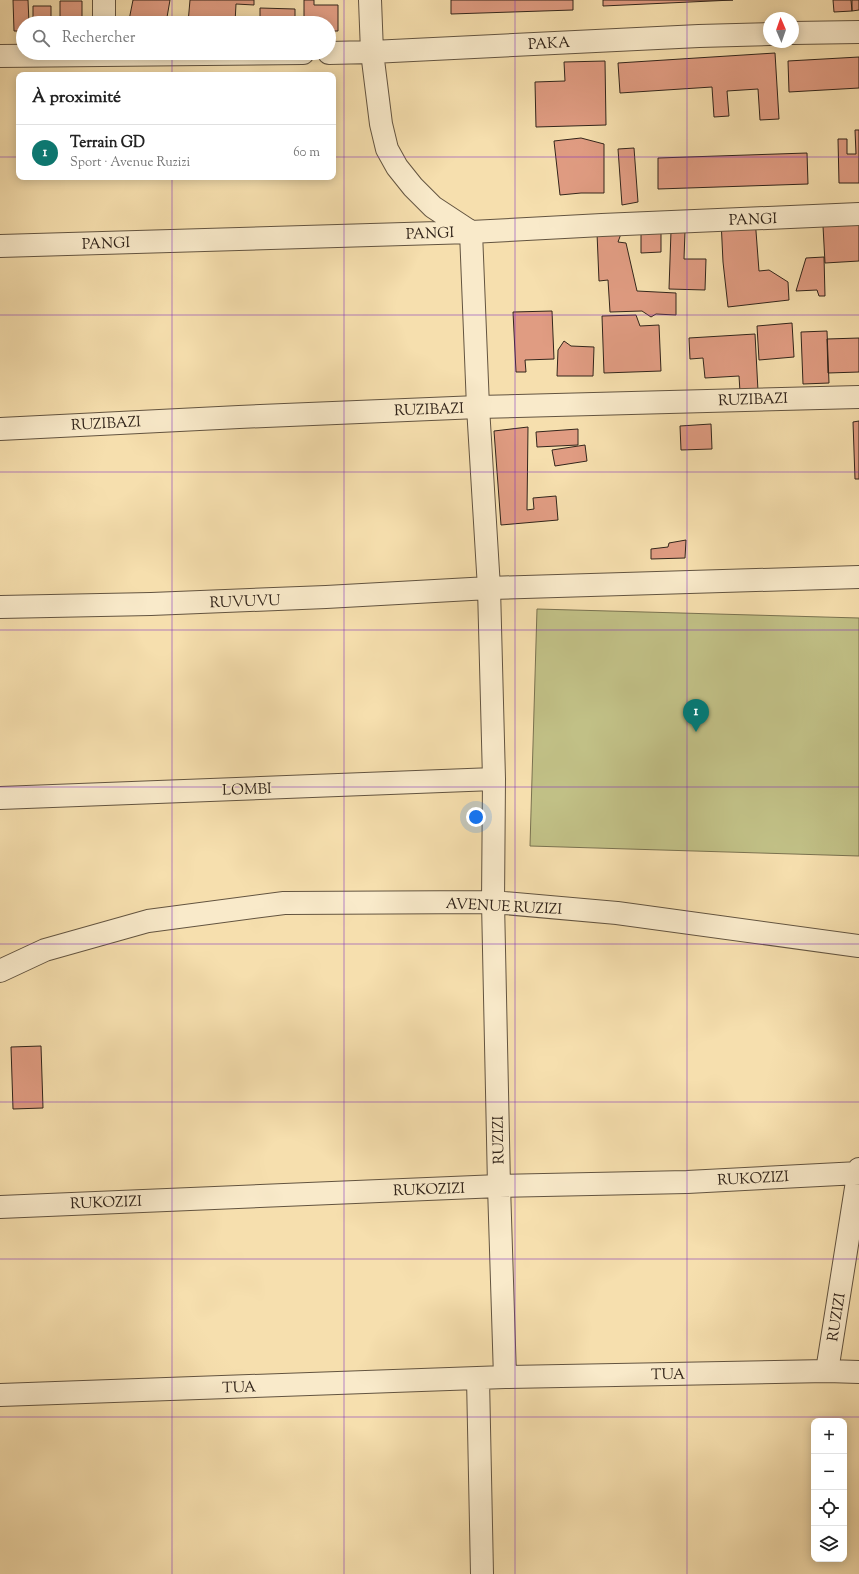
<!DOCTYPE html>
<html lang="fr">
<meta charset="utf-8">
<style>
body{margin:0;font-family:"Sorts Mill Goudy",serif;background:#f2f2f2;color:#222}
.controls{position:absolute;right:12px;bottom:12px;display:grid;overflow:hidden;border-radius:8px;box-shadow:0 2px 10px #0003}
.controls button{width:36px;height:36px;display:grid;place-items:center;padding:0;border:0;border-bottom:1px solid #e0e0e0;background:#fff;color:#222;font:20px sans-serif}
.compass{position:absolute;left:763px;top:12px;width:36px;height:36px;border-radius:50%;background:#fff;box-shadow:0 2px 10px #0003;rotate:358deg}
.you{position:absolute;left:476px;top:817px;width:14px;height:14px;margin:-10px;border:3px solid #fff;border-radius:50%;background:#1a73e8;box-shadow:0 0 0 6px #1a73e833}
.badge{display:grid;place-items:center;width:26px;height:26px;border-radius:50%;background:#0f766e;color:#fff;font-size:13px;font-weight:700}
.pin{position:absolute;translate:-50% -33px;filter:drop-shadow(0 1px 2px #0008)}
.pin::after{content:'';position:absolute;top:21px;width:14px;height:12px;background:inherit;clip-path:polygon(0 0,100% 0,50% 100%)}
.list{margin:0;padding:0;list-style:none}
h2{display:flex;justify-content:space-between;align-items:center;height:52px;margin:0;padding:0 16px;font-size:17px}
h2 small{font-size:13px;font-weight:400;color:#767676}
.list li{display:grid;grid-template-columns:26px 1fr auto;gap:12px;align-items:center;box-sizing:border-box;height:56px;padding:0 16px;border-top:1px solid #e0e0e0}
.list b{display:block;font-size:15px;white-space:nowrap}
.list p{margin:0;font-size:13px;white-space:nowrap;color:#767676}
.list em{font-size:13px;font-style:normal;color:#767676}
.icon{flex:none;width:22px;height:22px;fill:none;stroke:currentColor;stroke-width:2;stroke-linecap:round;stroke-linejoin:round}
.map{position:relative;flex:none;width:859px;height:1574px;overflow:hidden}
.search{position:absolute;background:#fff;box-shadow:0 2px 10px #0003;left:16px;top:16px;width:320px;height:44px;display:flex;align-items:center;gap:10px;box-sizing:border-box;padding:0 14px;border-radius:22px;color:#767676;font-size:15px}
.panel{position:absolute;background:#fff;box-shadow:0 2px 10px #0003;left:16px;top:72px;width:320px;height:108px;border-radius:8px}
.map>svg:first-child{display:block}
.grass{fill:#c1c086;stroke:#7a7250}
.building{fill:#e09c82;stroke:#32251b}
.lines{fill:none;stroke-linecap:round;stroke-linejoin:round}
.minor-casing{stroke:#635440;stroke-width:24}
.minor{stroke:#f9eaca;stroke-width:22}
.grid{fill:none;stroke:#7b2cbf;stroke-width:1;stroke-opacity:0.55}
.labels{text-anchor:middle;stroke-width:3;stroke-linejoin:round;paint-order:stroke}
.street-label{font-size:15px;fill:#32251b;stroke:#f9eaca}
</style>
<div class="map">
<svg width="859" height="1574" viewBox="0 0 859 1574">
<rect width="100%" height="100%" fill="#f6dfae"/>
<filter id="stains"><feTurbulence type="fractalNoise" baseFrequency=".005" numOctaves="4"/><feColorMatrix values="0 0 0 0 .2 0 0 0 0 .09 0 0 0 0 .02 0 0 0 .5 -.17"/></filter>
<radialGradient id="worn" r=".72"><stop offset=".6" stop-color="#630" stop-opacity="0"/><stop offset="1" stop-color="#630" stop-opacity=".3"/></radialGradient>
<path class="grass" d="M537,609l322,9v238l-329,-10z"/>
<path class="building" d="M13,0h15l1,23h-6v8h-9z
M133,0h37l-4,23h-19l-18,-3z
M190,0h64v5l-18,-1 -1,19h-47z
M304,0h10v5h24v26h-9v-8h-25z
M451,0h122v10l-122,4z
M603,0h130l-130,6z
M833,0h18l1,11 -18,1z
M852,0h7v10l-7,1z
M60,1h22v22h-22z
M33,6h18v17h-18z
M260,8l35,1v14h-35z
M775,53l4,66 -19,1 -2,-31 -31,2 2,25 -15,1 -2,-30 -92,6 -2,-30z
M859,57v31l-70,4 -1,-31z
M605,61l1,64 -70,2 -1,-45 30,-1 -1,-19z
M855,130h4v53h-20l-1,-44h9v15h9z
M581,138l23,6v49h-23l-21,2 -6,-54z
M634,148l4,54 -16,3 -4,-56z
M807,153l1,31 -150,5v-31z
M755,218l4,53 10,-1 19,12 1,18 -61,7 -5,-45 -2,-42z
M859,224v37l-34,2 -2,-37z
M622,231l-4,11 8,1 11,48 39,2v22l-20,-1 -5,3 -9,-6 -32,1 -2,-32 -9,1 -2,-48z
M671,231h14l-1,28h22l-1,31 -36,-1z
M641,233h20v19l-20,1z
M824,257l1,39h-6l-2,-6 -21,1 10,-33z
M552,311l2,48 -29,1 1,12h-10l-3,-60z
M636,315l4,11 19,-1 2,46 -57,2 -2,-57z
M792,323l2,34 -35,3 -2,-34z
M827,331l2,52 -26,1 -2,-52z
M755,334l3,57 -18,1 -1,-16 -34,2 -2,-20 -13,1 -1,-21z
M859,338v34l-31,1 -1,-34z
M564,341l7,5 23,1 -1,29h-36l1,-26z
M859,421v58h-4l-2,-57z
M711,424l1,25 -31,1 -1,-24z
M528,427l-1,83 7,-1 -1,-11 23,-2 2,24 -57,5 -7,-94z
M578,429v16l-41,2 -1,-15z
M585,445l2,16 -32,5 -3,-16z
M686,540l-1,18 -34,1v-10l17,-2 1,-4z
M41,1046l2,62 -30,1 -2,-62z"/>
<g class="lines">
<defs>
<path id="minor" d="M104,0v23
M370,0l2,52 9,72 6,25 10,18 16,20 20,20 38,25 7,175 11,181 5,191 -1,123 6,284 6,191
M793,33l66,-1
M329,53l43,-1 327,-16 70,-2
M0,56l303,-3
M0,246l471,-14 131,-7 257,-11
M0,429l239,-12 239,-10 381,-10
M0,607l151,-3 175,-7 163,-9 370,-11
M0,798l494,-19
M0,971l45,-21 103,-29 136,-18 209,-1 124,11 242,33
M0,1207l499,-21 188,-4 172,-9
M827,1371l32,-202
M478,1378l4,196
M0,1395l505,-18 322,-6 32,1"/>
</defs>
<use href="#minor" class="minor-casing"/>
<use href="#minor" class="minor"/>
</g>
<path class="grid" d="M172,0v23M344,0v1574M515,0v1574M687,0v1574M172,53v22M0,157h19M333,157h526M172,177v1397M0,315h859M0,472h859M0,630h859M0,787h859M0,944h859M0,1102h859M0,1259h859M0,1417h859"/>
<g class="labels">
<g class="street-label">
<text transform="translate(549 43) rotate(-3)" y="5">PAKA</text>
<text transform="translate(753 219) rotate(-2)" y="5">PANGI</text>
<text transform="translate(430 233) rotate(-2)" y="5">PANGI</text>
<text transform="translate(106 243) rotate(-2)" y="5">PANGI</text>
<text transform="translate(753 399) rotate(-2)" y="5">RUZIBAZI</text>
<text transform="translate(429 409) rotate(-2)" y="5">RUZIBAZI</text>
<text transform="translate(106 423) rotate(-3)" y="5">RUZIBAZI</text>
<text transform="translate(245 601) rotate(-2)" y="5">RUVUVU</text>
<text transform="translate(247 789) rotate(-2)" y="5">LOMBI</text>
<text transform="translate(504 906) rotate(3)" y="5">AVENUE RUZIZI</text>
<text transform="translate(498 1140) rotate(-91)" y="5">RUZIZI</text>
<text transform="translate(753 1178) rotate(-3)" y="5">RUKOZIZI</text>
<text transform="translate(429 1189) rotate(-2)" y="5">RUKOZIZI</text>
<text transform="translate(106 1202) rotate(-2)" y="5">RUKOZIZI</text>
<text transform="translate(836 1317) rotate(-81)" y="5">RUZIZI</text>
<text transform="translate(668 1374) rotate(-1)" y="5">TUA</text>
<text transform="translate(239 1387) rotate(-2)" y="5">TUA</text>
</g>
</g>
<rect width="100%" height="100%" filter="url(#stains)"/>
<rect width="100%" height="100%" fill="url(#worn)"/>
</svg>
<div class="controls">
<button>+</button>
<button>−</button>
<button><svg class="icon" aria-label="locate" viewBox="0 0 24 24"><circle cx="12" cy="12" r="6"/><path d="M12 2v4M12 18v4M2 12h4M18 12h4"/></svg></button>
<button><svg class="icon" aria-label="layers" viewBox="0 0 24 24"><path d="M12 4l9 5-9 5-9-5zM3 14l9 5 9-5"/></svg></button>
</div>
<svg class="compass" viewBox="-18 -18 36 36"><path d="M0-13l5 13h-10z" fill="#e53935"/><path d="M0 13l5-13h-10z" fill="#767676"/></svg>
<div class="you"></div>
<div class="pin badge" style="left:696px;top:732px">1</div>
<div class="search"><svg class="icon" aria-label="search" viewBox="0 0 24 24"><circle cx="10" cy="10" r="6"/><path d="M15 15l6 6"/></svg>Rechercher</div>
<section class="panel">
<h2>À proximité<small></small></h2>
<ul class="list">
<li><span class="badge">1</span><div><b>Terrain GD</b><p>Sport · Avenue Ruzizi</p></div><em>60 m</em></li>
</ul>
</section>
</div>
